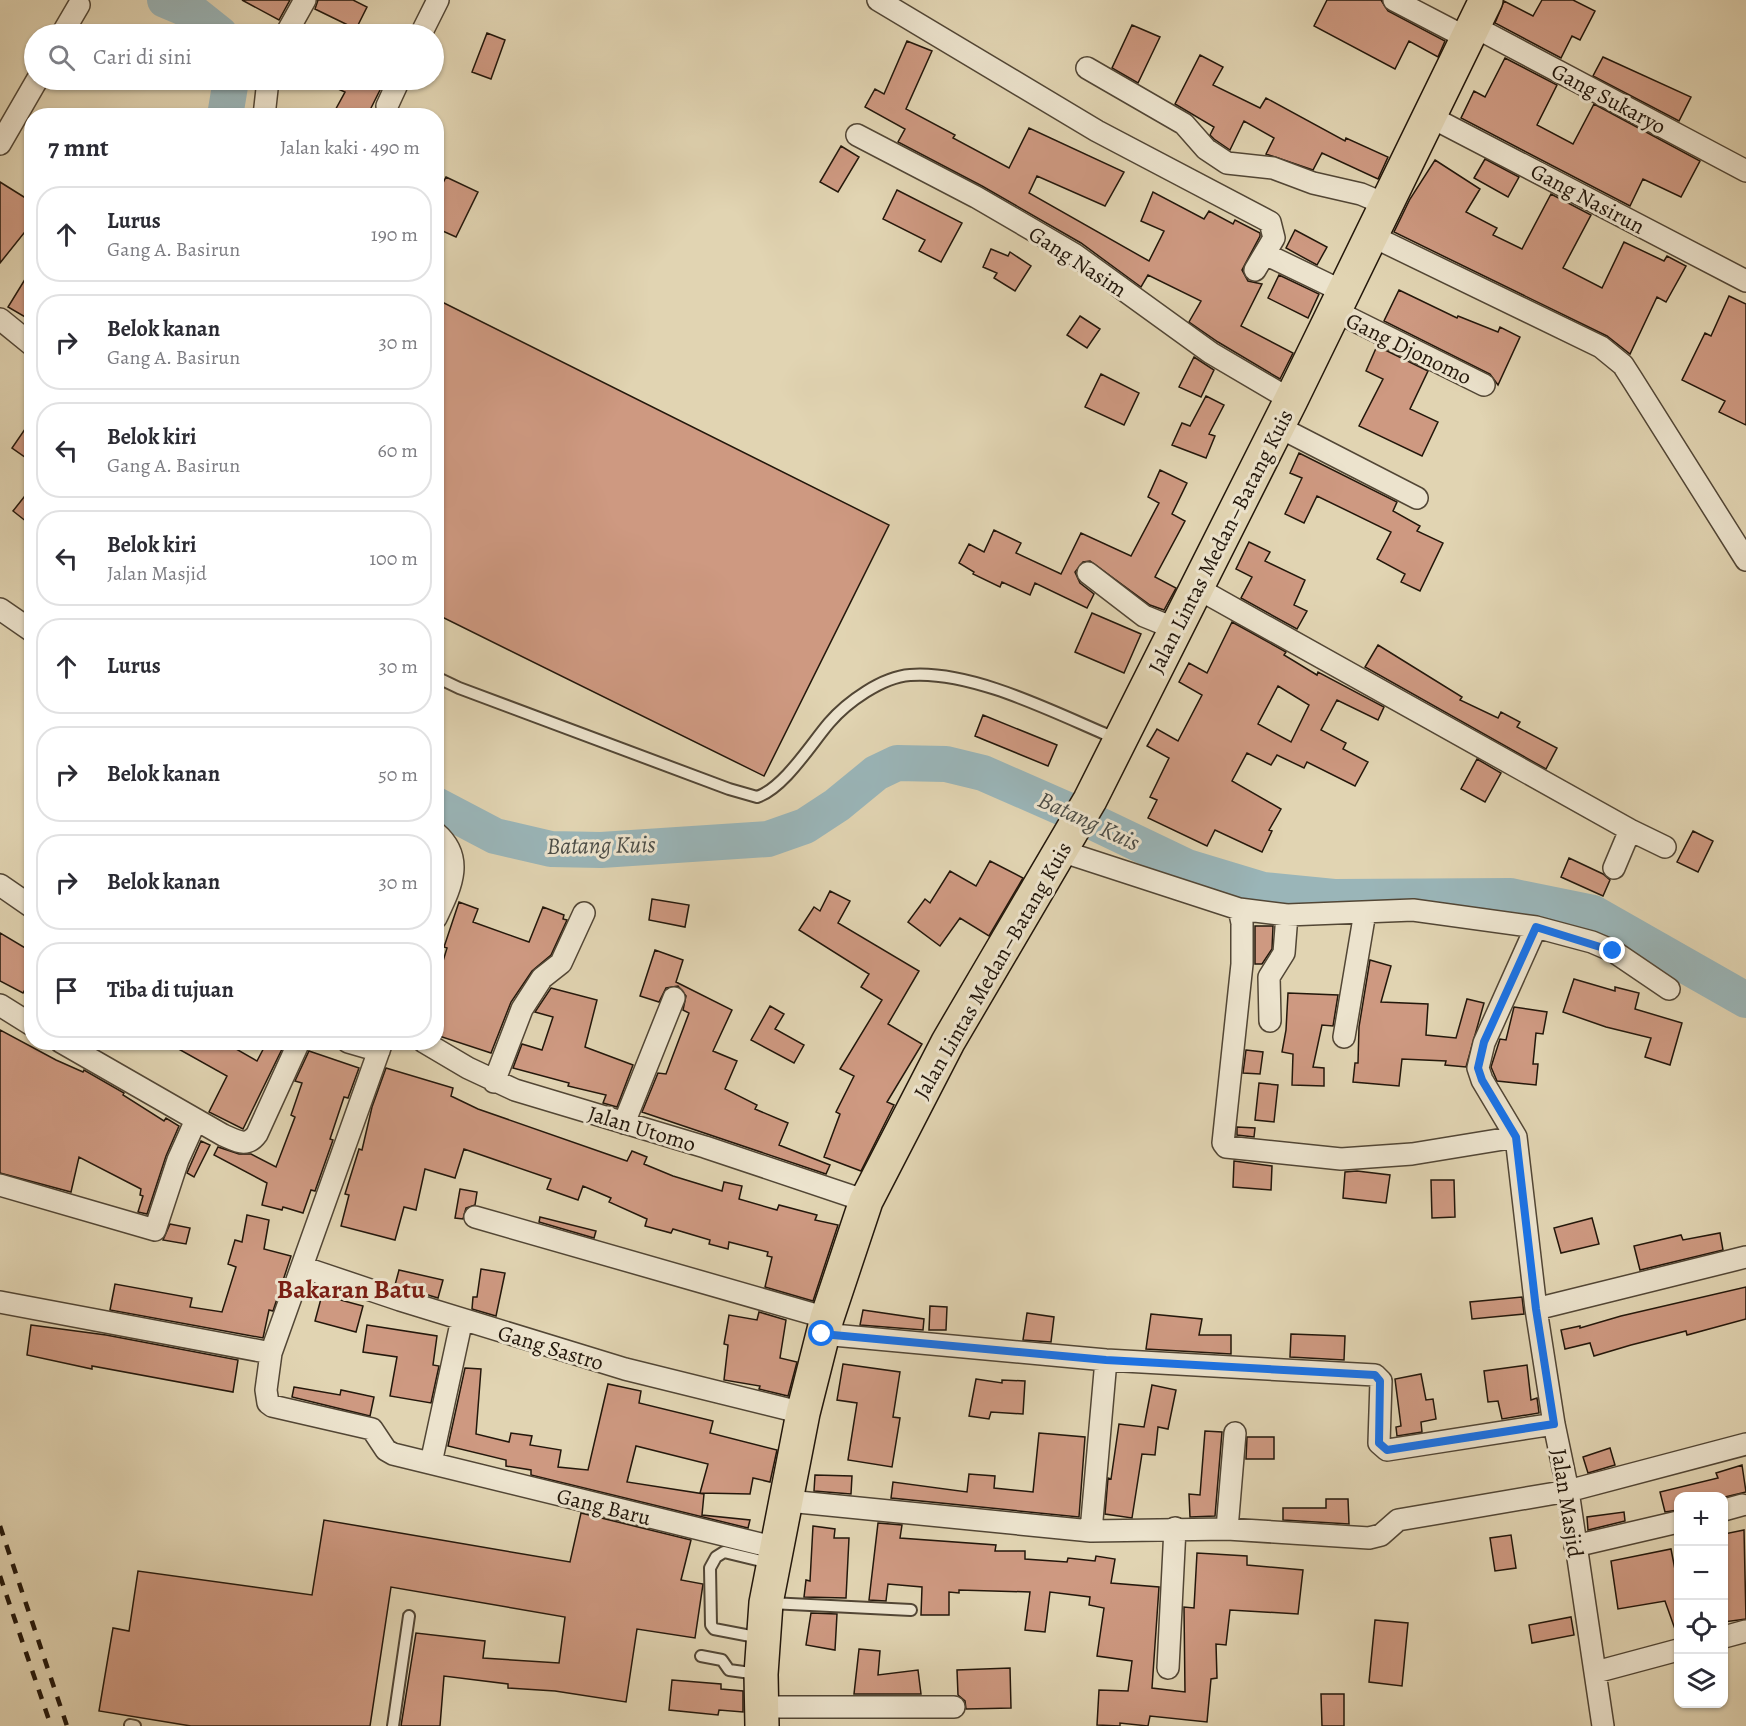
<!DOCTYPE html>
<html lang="id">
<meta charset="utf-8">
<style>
body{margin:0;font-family:Alegreya,serif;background:#f2f2f3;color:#2b2b33}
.controls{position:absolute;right:18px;bottom:18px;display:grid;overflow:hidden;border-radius:12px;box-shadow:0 2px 4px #0004}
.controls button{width:54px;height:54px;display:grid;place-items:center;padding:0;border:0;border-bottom:2px solid #e1e1e2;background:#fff;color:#2b2b33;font:30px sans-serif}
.stop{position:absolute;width:18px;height:18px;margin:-14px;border:4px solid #1a73e8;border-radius:50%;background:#fff}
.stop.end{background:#1a73e8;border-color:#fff;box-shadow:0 2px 6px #0008}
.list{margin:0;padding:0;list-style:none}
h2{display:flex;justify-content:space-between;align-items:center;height:78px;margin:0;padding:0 24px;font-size:26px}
h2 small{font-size:20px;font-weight:400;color:#7c7c81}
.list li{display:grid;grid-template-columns:39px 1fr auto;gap:18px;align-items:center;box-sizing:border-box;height:96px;margin:0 12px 12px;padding:0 12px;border:2px solid #e1e1e2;border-radius:24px}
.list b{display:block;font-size:22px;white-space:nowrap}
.list p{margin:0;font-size:20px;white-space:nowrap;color:#7c7c81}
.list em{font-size:20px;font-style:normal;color:#7c7c81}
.icon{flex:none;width:33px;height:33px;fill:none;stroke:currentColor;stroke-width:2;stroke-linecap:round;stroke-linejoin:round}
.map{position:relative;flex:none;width:1746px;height:1726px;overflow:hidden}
.search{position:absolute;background:#fff;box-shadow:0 2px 4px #0004;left:24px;top:24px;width:420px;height:66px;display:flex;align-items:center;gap:15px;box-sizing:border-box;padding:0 21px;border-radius:33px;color:#7c7c81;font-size:22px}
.panel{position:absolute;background:#fff;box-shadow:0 2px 4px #0004;left:24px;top:108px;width:420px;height:942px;border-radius:24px}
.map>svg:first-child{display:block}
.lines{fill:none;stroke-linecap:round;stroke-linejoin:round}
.river{stroke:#9ab5b8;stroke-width:36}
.building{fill:#ce9981;stroke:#23170b;stroke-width:1.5;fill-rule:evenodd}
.lane-casing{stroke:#524635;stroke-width:14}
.street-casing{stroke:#524635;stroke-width:24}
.highway-casing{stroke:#23170b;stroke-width:36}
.lane{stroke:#ece3cd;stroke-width:10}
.street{stroke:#ece3cd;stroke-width:21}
.highway{stroke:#e1d4b2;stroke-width:33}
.rail{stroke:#23170b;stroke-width:4.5;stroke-dasharray:10 10;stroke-linecap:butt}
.route{stroke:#1a73e8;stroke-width:8}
.labels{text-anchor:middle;stroke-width:6;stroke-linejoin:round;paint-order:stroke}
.street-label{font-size:22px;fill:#23170b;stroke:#ece3cd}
.water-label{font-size:24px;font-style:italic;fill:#4d4e48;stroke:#ece3cd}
.quarter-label{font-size:26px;font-weight:bold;fill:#7a1f14;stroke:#ece3cd}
</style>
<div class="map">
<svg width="1746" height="1726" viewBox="0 0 1746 1726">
<rect width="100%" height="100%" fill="#e1d4b2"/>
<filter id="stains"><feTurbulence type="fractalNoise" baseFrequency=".00333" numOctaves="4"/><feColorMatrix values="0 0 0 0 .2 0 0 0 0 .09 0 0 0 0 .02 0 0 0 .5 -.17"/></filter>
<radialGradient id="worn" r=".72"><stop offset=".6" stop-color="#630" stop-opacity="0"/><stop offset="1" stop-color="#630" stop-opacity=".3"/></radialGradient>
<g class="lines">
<path class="river" d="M165,0l26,11 29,23
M225,116l6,-36
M436,805l59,31 56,13 50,1 167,-11 37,-13 32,-21 39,-32 21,-10 49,1 37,9 89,39 115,55 76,23 71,7 176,-1 83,17 153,87"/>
</g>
<path class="building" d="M242,0h48l-11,20z
M318,0h35l14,7 -11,22 -41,-20z
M1327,0h54l7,11 57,30 -7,16 -29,-16 -14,28 -81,-43z
M1542,0h31l22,11 -15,29 -8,-4 -11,22 -66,-35 9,-22 29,15z
M1132,25l28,12 -22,46 -26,-15z
M487,33l18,7 -14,39 -19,-7z
M907,41l25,10 -26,58 49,26 -2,3 56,30 20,-40 95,44 -19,34 -68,-30 -8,17 120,68 15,-30 -23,-10 12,-29 51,27 5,-8 24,13 2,-4 25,13v3l-18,34 6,11 14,3 -21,42 52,27 -13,26 -62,-37 -29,-20 12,-21 -53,-26 -7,12 -60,-44 -99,-57 -84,-44 7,-13 -40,-22 10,-18 9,5z
M1200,55l23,12 -10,18 47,23 6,-10 79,43 1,-3 42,19 -10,22 -56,-26 -9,17 -47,-16 8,-16 -30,-17 -14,29 -16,-11 -4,-4 4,-8 -39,-23z
M1603,57l88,40 -12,24 -86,-45z
M1505,58l52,27 -20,40 36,19 21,-40 106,57 -19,36 -38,-18 -13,27 -169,-88 13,-27 11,6z
M318,80h67l-18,36h-35l13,-24z
M841,146l18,11 -21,35 -18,-10z
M1485,159l34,18 -11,20 -34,-19z
M1435,160l45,29 -14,23 31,16 -4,7 29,14 29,-55 40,21 -28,53 39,20 22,-46 40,19 3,-5 19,10 -20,36 -9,-5 -27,57 -23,-18 -213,-104 16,-33z
M446,177l32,15 -22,45 -20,-9v-31z
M0,182l32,20v21l-32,40z
M897,190l65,33 -21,39 -22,-11 6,-11 -42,-21z
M1295,230l32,17 -10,18 -31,-17z
M991,249l17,7 2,-4 21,14 -16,25 -21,-13 3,-5 -14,-6z
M32,268v53l-24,-14z
M1279,275l40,19 -11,24 -40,-20z
M1399,290l58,28 1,-2 40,16 2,-5 20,10 -22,48 -8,-11 -106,-53z
M1729,296l17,8v121l-27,-13 6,-11 -43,-21 23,-47 6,3z
M436,299l453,226 -125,251 -328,-162z
M1080,316l20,13 -13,19 -20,-13z
M1377,346l51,25 -18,38 28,13 -16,34 -63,-30 24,-47 -17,-8z
M1194,357l20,13 -13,27 -22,-10z
M1101,374l38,19 -15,32 -39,-18z
M1206,396l18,9 -15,29 6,2 -9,22 -34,-13 10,-22 8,3z
M32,419v43l-20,-14z
M1299,453l98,49 -4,9 27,15 -3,5 26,12 -23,48 -19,-9 4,-8 -28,-15 14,-27 -74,-36 -13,27 -19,-9 17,-36 -12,-5z
M1160,470l27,13 -15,31 13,7 -30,56 21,11 -12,22 -14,-5 -60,-44 -7,1 -8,10 5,11 14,11 -7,14 -52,-25 -5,12 -28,-13 -2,5 -27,-13 1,-2 -15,-9 10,-19 15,8 10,-22 27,13 -5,10 45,21 20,-41 50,23 28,-53 -11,-6z
M32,487v39l-19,-15z
M1249,542l21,10 -5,9 40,19 -11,25 13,6 -10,18 -56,-31 11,-21 -16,-8z
M1092,613l49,21 -17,39 -49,-21z
M1232,622l54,30 -2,3 33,20 1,-3 66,35 -6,13 -41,-20 -16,30 25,13 -3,6 25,13 -13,24 -48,-24 -3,6 -27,-13 -6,10 -24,-12 -15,28 49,28 -12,21 3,1 -10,21 -47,-22 -8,16 -59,-28 9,-18 -7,-3 19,-39 -22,-12 10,-17 21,12 24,-46 -23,-13 10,-19 18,10zM1278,686l31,19 -18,37 -33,-18z
M1378,645l84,52 -2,3 38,18 3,-6 19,10 -3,5 40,21 -11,21 -181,-102z
M983,715l74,30 -9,21 -73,-30z
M1477,759l24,14 -16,29 -24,-13z
M1693,831l20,10 -15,31 -21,-10z
M1569,858l34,16 7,6 -7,16 -42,-19z
M990,861l33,17 -34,58 -29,-18 -20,28 -32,-24 17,-23 5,4 20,-32 26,15z
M830,891l20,10 -12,22 81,48 -31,53 34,20 -35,58 7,3 -33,66 -37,-14 16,-43 -4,-2 18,-36 -14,-7 42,-69 -21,-13 8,-13 -70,-44 15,-23 6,4z
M652,899l37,6 -4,22 -36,-7z
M459,902l19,7 -5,13 56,20 14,-35 21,8 -1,4 4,1 -16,35 -19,16 -21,31 -20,51 -55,-18v-51l11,-36 -3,-1z
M1255,926h18l-1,23 -10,15h-7z
M0,933l32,19v25l-9,16 -23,-12z
M655,950l28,10 -7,22 56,28 -19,41 24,10 -12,28 32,16 -2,4 33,14 -9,22 51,20 -4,9 -184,-62 16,-39 8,1 23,-61 -6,-3 3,-14 -8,-10 -12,2 -7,14 -19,-6z
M1370,960l21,6 -10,36 47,2 -2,31 30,3 11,-39 17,4 -18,64 -21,-2 1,-4 -44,-2 -3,27 -46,-4 2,-19h3l1,-36z
M1574,979l41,12v-4l24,6 -4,16 47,14 -12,42 -25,-8 6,-19 -45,-11 -43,-15z
M551,988l46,12 -12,47 48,18 -16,42 -14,-4 3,-8 -38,-9 1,-3 -56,-15 9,-24 20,6 11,-33 -18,-5z
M1288,993l50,2 -5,31 -11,-1 -9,42 11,1v18l-32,-1 1,-31 -11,-2 4,-22z
M770,1006l14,8 -9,15 29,16 -10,18 -43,-23z
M1514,1007l33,5 -4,22 -7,-1 -3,31h5l-2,21 -39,-4 -6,-14 9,-28 6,1z
M0,1030l56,30 27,12 1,-2 40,23 -1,2 41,26 2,-3 13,8 -13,30 -19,58 -9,-2 5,-16 -3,-1 1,-6 -62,-32 -8,35 -71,-19z
M166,1042h58l33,19 10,-19 18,1 -42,86 -34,-17 18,-36z
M1246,1050l17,2 -3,22 -17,-1z
M309,1051l50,17 -11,30 -4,-1 -14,42 3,1 -18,51 -4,-1 -8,23 -20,-6 -1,3 -20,-5 5,-22 -53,-28 4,-8 21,7h12l25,13 19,-50 -4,-2 11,-32 -7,-2z
M386,1068l67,20 -2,8 27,13 149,52 5,-10 15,6 -3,7 29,12 49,15 2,-9 18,4 -3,13 38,11 2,-5 38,10 -2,5 23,5 -25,76 -48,-14 7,-30 -5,-1 1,-4 -39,-10 -1,7 -19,-5 1,-4 -37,-11 -2,4 -26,-7 2,-7 -38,-17 2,-4 -28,-12 -5,14 -31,-11 4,-10 -87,-30 -9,29 -30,-9 -9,41 -12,-3 -9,33 -54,-14 8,-31 -4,-1 14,-45 3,1 10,-43z
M1259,1083l19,2 -4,37 -19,-2z
M1237,1127l18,1 -1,9 -17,-2z
M201,1141l9,4 -16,32 -7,-4z
M1234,1161l38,5 -1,24 -38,-3z
M1357,1171l33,4 -4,28 -43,-5 2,-26z
M1431,1180h23l1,37 -23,1z
M460,1189l17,3 -2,13 -9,3 -3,11 -8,-1z
M247,1215l22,5 -5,29 27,7 -18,55 -4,-1 -6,28 -153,-28 5,-26 77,14 -2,9 32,5 14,-45 -8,-3 7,-24 7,2z
M540,1217l56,14 -2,7 -55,-16z
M1592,1218l7,26 -38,9 -7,-25z
M170,1224l20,4 -4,16 -23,-4z
M1720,1233l3,17 -83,20 -6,-24 47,-11 2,5z
M481,1269l24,4 -9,43 -24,-7 1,-12h4z
M399,1270l44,10 -5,18 -43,-13z
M1746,1287v32l-59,16 -1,-4 -55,14 -37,11 -4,-13 -25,6 -4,-19 19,-4v2l41,-12z
M322,1295l41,11 -7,26 -41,-11z
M1522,1297l2,17 -52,5 -2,-17z
M930,1306l17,1 -1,23h-17z
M863,1310l61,9 -1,11 -63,-5z
M759,1312l27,8 -6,38 17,4 -9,34 -29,-7 1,-3 -36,-6 4,-35 -4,-1 5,-29 28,5z
M1027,1313l27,4 -3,25 -28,-2z
M1151,1314l51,5 -3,16h32v19l-85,-5z
M31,1325l75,10 132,25 -5,32 -141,-26v3l-65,-14z
M367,1325l70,11 -4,29 6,1 -8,37 -41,-7 7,-39 -34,-5z
M1291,1334l54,2 -1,24 -54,-3z
M843,1364l57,8 -7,45 7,1 -8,49 -44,-7 9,-57 -20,-3z
M1527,1365l4,35 6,-2 2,15 -37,6 -4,-18 -10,1 -4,-31z
M465,1368l16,1 -5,65 33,8 2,-9 21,3 -2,9 31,5 -3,17 30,3 20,-86 33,7 -2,12 74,18 -3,12 67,17 -7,32 -17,-4 -3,16 -50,-1 8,-29 -72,-18 -9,36 77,12 -2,21 48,5 -2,8 -217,-53v-5l-25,-4v-6l-58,-14z
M1421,1374l5,26 7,-1 3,20 -15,3 1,10 -25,4 -1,-9 5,-1 -6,-47z
M976,1379l26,4v-3l23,1 -2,33 -32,-2 -2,7 -20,-3z
M1152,1385l24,5 -8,39 -10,-2 -3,28 -13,-1 -10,64 -27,-4 3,-36 3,1 8,-55 25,3z
M294,1387l46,8 1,-5 33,7 -4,19 -78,-19z
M1205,1431l17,1 -7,84 -25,1 -1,-23 11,1z
M1039,1433l46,4 -6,80 -188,-19 2,-16 74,10 2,-18 26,2 -1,12 39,4z
M1247,1437h27v22h-28z
M1610,1448l5,17 -27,8 -5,-16z
M1742,1465l4,27 -21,5h-47v13l-13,2 -5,-20 58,-14 -2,-5z
M815,1475l37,1 -1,18 -37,-3z
M1326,1499h22l1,25 -66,-4v-12h43z
M1624,1512l1,9 -37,9 -1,-13z
M581,1513l110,27 -10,40 22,4 -8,54 -58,-9 -11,73 -71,-11 -47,-3v-4l-64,-8 -4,50h-39l15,-93 69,8 -2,17 76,5 6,-46 -174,-30 -21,139h-179l-92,-15 14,-83 16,3 9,-60 174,24 12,-75 246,42z
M878,1523l24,2 -2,13 96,7 -1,6h30v8l42,3 1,-4 27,3 1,-5 19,3 -4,24 48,4 -7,101 33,4 -1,-85 10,1 3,-55 50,3v9l56,5 -5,44 -68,-4 -4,35 -10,-1 1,34 -6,1 -4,43 -57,-6 -2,10 -28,-3v3l-23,-1 2,-35 29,1 4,-30 -35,-5 7,-48 -15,-3 1,-8 -40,-5 -5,40 -20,-2 5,-38 -71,-2v3l-10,-1v23h-28l1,-28 -34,-3 -2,17 -17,-1z
M813,1526l22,3 -1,9h15l-3,60 -42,-1 2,-17 4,1z
M1744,1530l2,89 -22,3v-88z
M1511,1535l5,33 -21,3 -5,-33z
M1671,1549l7,36v46l-2,1 -11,-31 -47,8 -7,-48z
M811,1613l26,1 -2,36 -29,-5z
M1571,1617l3,18 -42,8 -3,-18z
M1375,1620l33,3 -6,63 -33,-4z
M859,1649l21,2 -2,24 40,-5 3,24h-67z
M1010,1668l1,40 -45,1 -1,-8 -7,-6 -1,-25z
M672,1680l49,4v5l22,2v21l-24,-2 -1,5 -49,-5z
M1321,1694h23v32h-22z"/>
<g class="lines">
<defs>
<path id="lane" d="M436,677l23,11 270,101 28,8c27,-9 54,-53 72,-74 18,-21 53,-46 81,-48 64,-5 149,40 207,64
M770,1603l141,7
M761,1638l-47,-9 -3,-4 -1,-57 6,-11 8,-5 46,11
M701,1656l21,4 7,10 29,4
M130,1725l5,1
M393,1726l16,-110"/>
<path id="street" d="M878,0l219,131 173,91 4,16 -19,32
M1394,0l73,38
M1473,26l273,145
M62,34l17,-29
M286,34l19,-34
M421,34l17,-34
M1087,68l97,56 22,25 21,14 46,5 40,15 48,11 26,11
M387,106l12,-26
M264,116l4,-36
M1429,116l317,165
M857,135l119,62 98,57 137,99 80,47
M0,144l37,-64
M1372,236l229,111 22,18 9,14 114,181
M1265,254l79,38
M1335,311l149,74
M0,319l32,26
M1277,426l140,72
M1088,573l56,43 32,13
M1197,588l433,242 35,17
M0,609l32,22
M436,833c30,26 14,55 0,85
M1061,851l178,58 48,6 126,-5 123,17 56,15 21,9 56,38
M1614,868l16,-38
M0,885l32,22
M1239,909l3,14v41l-19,179 3,4 115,12 71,-5 104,-17
M1536,927l-52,116 -6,25 4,12 34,57 20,172 18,115 14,67 35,235
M0,1005l32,20
M1270,1021l-1,-44 15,-24 3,-38
M1344,1037l21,-125
M61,1042l162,93c14,6 24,13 34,-1l42,-92
M348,1042l31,9
M382,1042l-111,311 -5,37 2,13 4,3 100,23 14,21 7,4 384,94
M424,1042l44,26 47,22 190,57 161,54
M494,1082l28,-73 20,-31 19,-15 23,-50
M624,1123l50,-125
M0,1185l155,45 23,-70 18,-40
M475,1217l352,101
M302,1267l98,33 225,69 178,44
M0,1302l271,51
M1536,1309l210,-52
M822,1334l284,26 269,15 6,6 -2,62 8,7 167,-26
M431,1463l31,-144
M788,1501l303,30 136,-2 142,9 12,-3 17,-15 170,-29 178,-47
M1724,1510l18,-5
M1227,1529l8,-96
M1091,1531l15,-171
M1575,1546l103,-24
M1724,1637l22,-6
M1168,1668l7,-140
M1596,1672l82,-22
M760,1707h194"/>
<path id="highway" d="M762,1726l-1,-52 5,-71 37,-190 24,-95 39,-117 82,-159 142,-242 201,-400 195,-400"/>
</defs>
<use href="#lane" class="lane-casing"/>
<use href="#street" class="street-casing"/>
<use href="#highway" class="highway-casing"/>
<use href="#lane" class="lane"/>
<use href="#street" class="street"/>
<use href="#highway" class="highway"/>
<path class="rail" d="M0,1526l67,200
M0,1576l51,150"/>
</g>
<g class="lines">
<path class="route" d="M822,1334l284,26 269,15 5,6 -1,62 8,7 167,-26 -18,-115 -20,-172 -34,-57 -4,-12 6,-26 52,-115 77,24"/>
</g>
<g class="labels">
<g class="street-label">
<text transform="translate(1609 98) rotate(28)" y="8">Gang Sukaryo</text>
<text transform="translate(1588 198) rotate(28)" y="8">Gang Nasirun</text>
<text transform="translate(1078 261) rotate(33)" y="8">Gang Nasim</text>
<text transform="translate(1409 348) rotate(26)" y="8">Gang Djonomo</text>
<text transform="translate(1220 541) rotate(-63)" y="8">Jalan Lintas Medan–Batang Kuis</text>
<text transform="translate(992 970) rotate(-60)" y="8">Jalan Lintas Medan–Batang Kuis</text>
<text transform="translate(642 1128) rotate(17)" y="8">Jalan Utomo</text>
<text transform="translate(551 1347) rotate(17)" y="8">Gang Sastro</text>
<text transform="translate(1568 1503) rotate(81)" y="8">Jalan Masjid</text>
<text transform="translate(604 1506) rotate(14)" y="8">Gang Baru</text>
</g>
<g class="water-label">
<text transform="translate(1089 821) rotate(25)" y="8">Batang Kuis</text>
<text transform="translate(601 845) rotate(-1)" y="8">Batang Kuis</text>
</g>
<g class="quarter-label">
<text x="351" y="1298">Bakaran Batu</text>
</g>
</g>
<rect width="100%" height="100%" filter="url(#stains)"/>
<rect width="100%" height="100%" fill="url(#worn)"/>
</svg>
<div class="controls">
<button>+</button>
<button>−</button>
<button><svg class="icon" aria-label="locate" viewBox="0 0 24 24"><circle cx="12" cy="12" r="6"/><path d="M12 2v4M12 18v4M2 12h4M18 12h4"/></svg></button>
<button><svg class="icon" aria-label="layers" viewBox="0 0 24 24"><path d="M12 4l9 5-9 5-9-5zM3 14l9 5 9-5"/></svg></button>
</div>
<div class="stop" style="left:822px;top:1334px"></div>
<div class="stop end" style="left:1613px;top:951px"></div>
<div class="search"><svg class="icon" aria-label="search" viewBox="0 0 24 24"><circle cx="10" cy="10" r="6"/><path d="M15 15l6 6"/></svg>Cari di sini</div>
<section class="panel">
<h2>7 mnt<small>Jalan kaki · 490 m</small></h2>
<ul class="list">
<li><svg class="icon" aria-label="ahead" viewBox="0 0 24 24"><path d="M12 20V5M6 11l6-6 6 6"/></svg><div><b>Lurus</b><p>Gang A. Basirun</p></div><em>190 m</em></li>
<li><svg class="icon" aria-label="right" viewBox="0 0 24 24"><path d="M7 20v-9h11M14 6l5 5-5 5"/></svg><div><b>Belok kanan</b><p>Gang A. Basirun</p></div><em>30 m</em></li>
<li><svg class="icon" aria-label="left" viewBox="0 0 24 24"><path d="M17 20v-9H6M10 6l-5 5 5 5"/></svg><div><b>Belok kiri</b><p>Gang A. Basirun</p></div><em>60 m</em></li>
<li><svg class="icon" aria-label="left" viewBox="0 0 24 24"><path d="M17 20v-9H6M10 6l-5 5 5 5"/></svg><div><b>Belok kiri</b><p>Jalan Masjid</p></div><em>100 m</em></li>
<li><svg class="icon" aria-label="ahead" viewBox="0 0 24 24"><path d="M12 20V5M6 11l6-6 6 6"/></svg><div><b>Lurus</b></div><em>30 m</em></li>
<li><svg class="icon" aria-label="right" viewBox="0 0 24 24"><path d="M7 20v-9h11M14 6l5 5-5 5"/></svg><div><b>Belok kanan</b></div><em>50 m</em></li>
<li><svg class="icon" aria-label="right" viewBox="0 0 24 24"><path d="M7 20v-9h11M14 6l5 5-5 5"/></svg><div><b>Belok kanan</b></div><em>30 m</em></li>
<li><svg class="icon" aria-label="arrive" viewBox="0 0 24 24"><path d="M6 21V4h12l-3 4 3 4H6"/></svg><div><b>Tiba di tujuan</b></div></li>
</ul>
</section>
</div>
